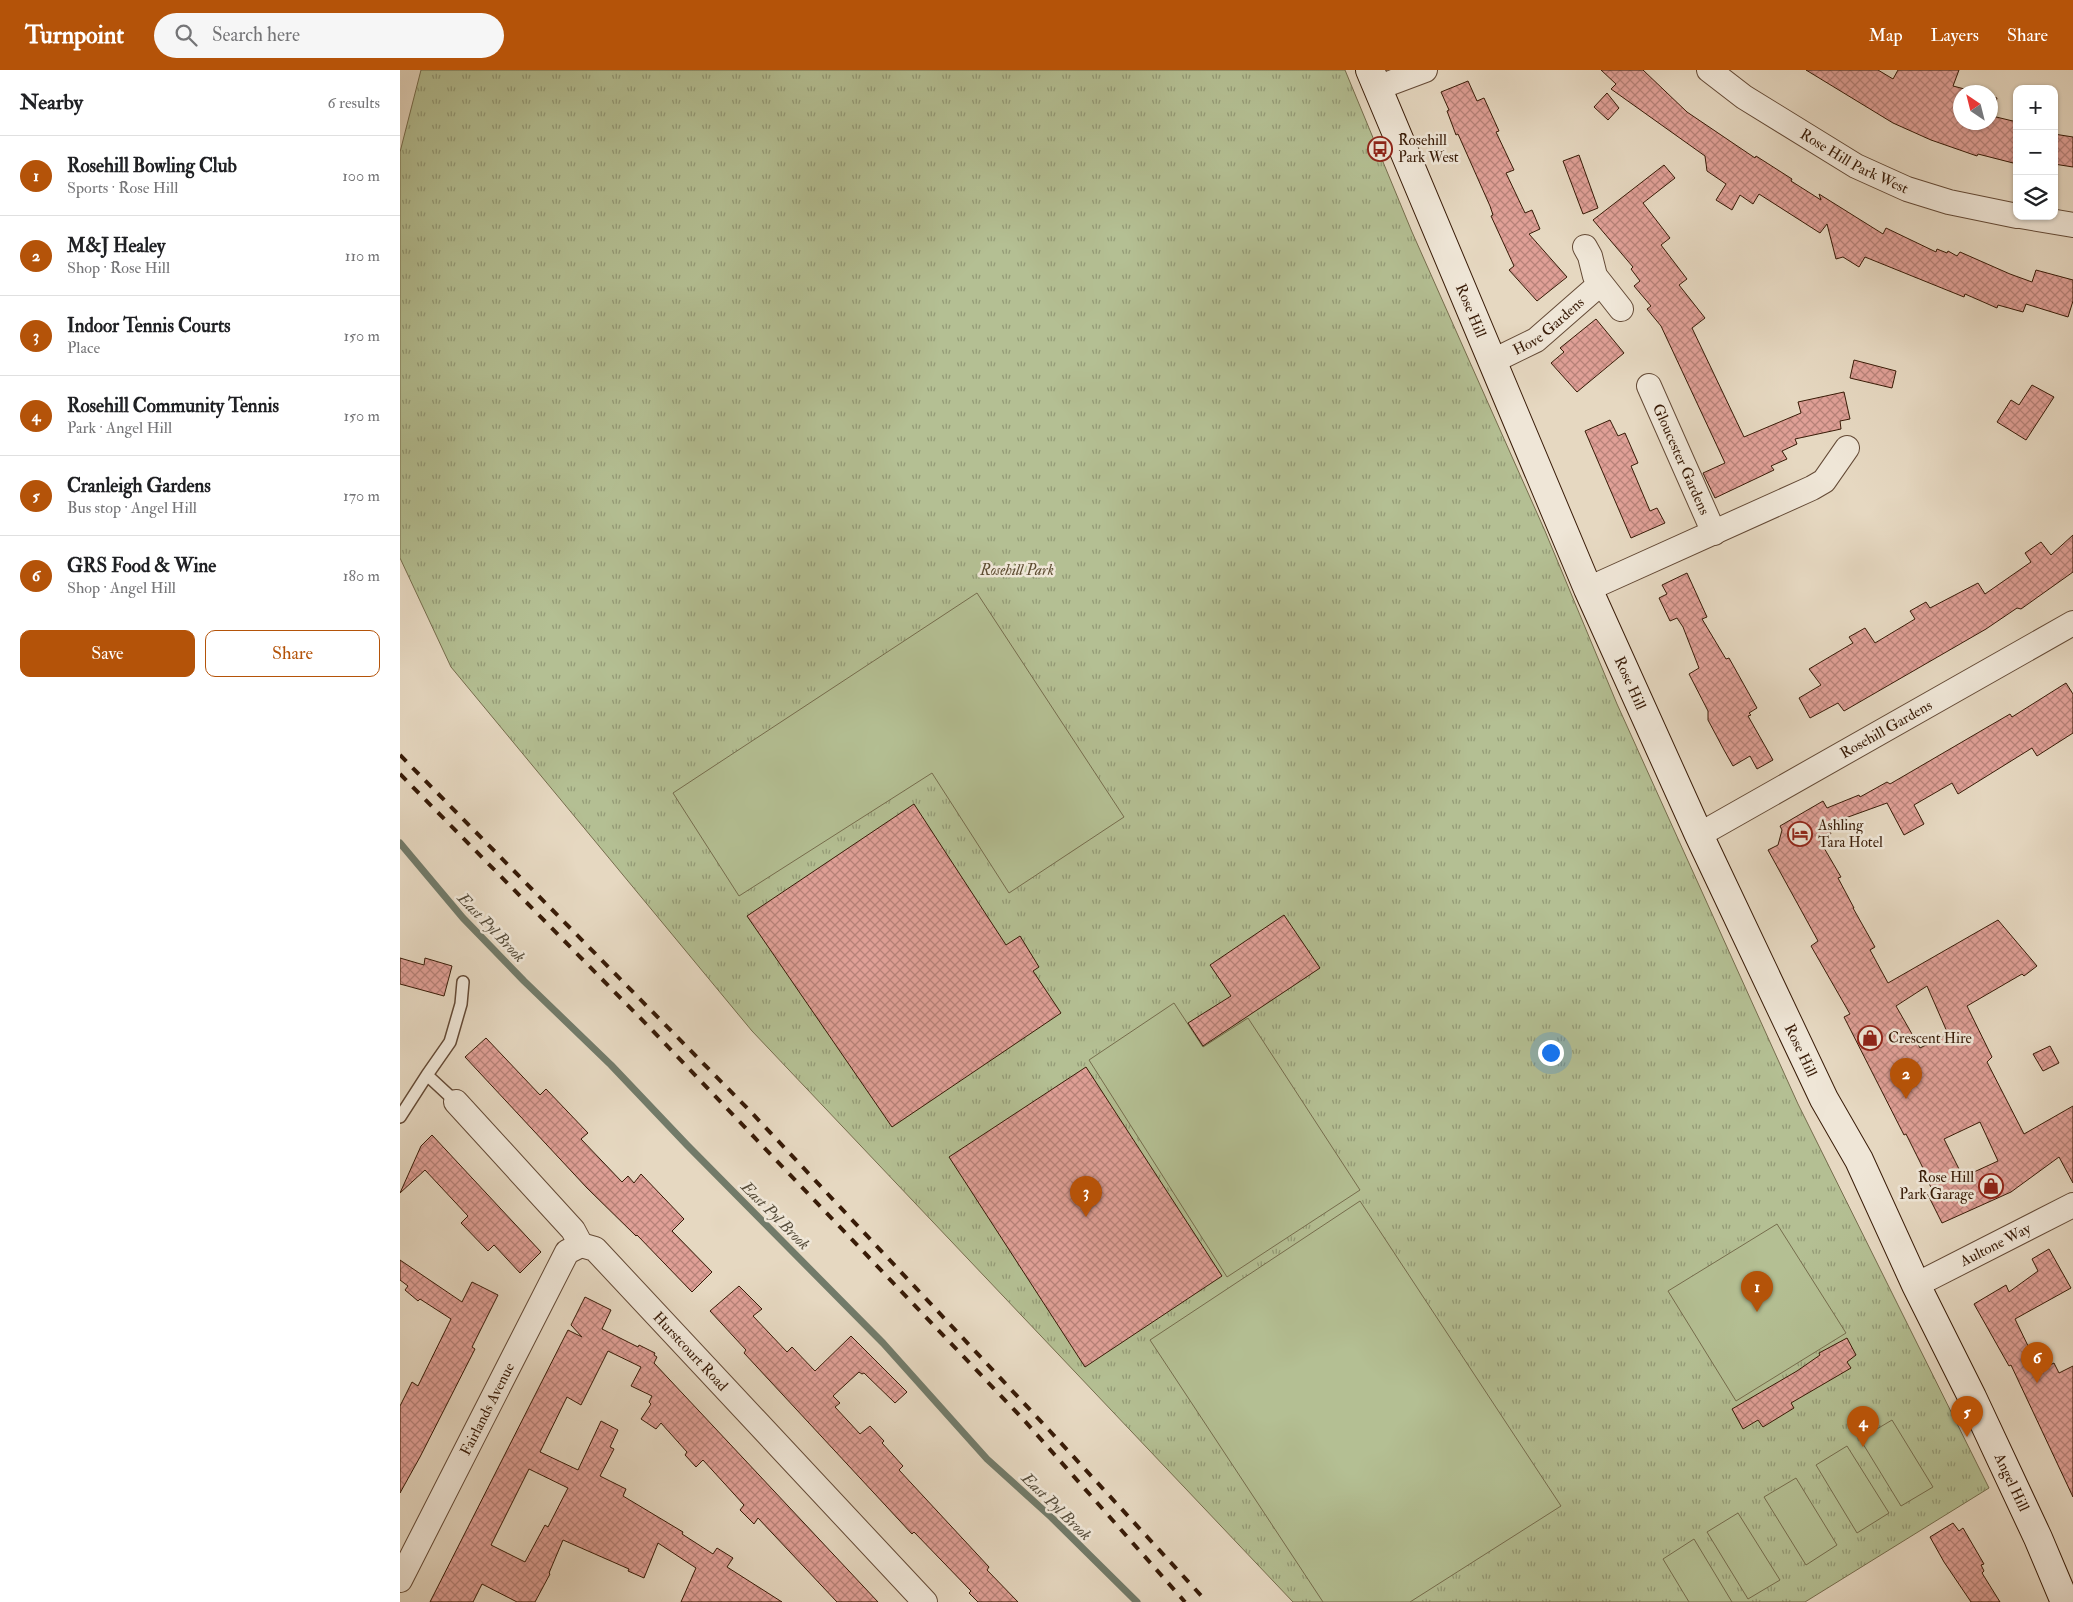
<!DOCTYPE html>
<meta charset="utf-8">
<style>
body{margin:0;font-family:"IM FELL Double Pica",serif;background:#f6f6f6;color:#202124}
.controls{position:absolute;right:15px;top:15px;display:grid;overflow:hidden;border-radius:10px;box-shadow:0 1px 4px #0004}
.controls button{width:45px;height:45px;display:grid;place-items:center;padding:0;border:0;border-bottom:1px solid #e0e0e0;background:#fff;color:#202124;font:25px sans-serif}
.compass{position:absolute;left:1553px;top:15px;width:45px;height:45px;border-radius:50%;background:#fff;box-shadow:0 1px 4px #0004;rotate:325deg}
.you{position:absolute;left:1150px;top:982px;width:18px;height:18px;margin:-12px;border:4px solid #fff;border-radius:50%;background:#1a73e8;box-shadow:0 0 0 8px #1a73e833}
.badge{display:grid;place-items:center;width:32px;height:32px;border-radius:50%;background:#b45309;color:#fff;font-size:16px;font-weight:700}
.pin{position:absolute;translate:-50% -41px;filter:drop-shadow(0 1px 2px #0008)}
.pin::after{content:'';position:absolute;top:26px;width:18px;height:15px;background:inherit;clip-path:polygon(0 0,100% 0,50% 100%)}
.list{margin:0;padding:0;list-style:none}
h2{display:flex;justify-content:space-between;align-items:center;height:65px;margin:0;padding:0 20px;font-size:21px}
h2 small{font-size:16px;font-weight:400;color:#757577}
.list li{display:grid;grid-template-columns:32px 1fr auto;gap:15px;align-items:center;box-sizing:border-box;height:80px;padding:0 20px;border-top:1px solid #e0e0e0}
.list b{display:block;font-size:19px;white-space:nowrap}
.list p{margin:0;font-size:16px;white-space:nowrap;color:#757577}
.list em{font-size:16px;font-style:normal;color:#757577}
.actions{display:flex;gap:10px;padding:15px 20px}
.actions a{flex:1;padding:11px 0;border:1px solid #b45309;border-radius:10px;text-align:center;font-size:18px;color:#b45309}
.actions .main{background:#b45309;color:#fff}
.icon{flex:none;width:28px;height:28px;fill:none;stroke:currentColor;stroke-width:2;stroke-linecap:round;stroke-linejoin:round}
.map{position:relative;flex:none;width:1673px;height:1532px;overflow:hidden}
header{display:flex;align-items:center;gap:30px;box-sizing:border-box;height:70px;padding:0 25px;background:#b45309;color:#fff}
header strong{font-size:24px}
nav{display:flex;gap:28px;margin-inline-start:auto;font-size:18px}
.search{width:350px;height:45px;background:#f6f6f6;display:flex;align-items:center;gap:12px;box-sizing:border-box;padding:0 18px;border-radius:28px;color:#757577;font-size:19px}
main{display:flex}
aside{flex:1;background:#fff}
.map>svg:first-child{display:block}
.park{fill:url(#park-tufts);stroke:#766d4d}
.garden{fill:#b4bf93;stroke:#766d4d}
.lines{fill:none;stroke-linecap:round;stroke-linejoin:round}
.stream{stroke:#727b6a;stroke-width:7}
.building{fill:url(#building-cross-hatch);stroke:#381b07;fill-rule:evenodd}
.service-casing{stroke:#644a36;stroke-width:14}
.minor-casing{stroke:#644a36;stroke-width:26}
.secondary-casing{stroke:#381b07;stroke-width:30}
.service{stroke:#efe6d7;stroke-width:11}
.minor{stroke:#efe6d7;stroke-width:24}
.secondary{stroke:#efe6d7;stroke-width:28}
.rail{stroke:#381b07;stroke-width:4;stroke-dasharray:9 9;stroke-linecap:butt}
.labels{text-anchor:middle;stroke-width:5;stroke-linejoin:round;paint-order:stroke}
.poi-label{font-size:15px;fill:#381b07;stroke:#efe6d7;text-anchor:start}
.street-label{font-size:15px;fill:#381b07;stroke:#efe6d7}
.park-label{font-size:15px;font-style:italic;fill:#5d4c31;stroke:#efe6d7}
.water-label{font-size:16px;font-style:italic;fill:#554b39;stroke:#efe6d7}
</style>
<header>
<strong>Turnpoint</strong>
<div class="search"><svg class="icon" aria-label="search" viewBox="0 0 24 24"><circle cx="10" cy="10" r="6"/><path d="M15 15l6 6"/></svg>Search here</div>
<nav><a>Map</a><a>Layers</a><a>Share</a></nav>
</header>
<main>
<aside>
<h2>Nearby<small>6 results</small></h2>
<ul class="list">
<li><span class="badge">1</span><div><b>Rosehill Bowling Club</b><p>Sports · Rose Hill</p></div><em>100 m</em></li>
<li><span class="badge">2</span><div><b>M&amp;J Healey</b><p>Shop · Rose Hill</p></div><em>110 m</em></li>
<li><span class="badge">3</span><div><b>Indoor Tennis Courts</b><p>Place</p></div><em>150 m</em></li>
<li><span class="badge">4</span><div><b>Rosehill Community Tennis</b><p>Park · Angel Hill</p></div><em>150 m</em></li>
<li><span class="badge">5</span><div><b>Cranleigh Gardens</b><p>Bus stop · Angel Hill</p></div><em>170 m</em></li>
<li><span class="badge">6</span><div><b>GRS Food &amp; Wine</b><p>Shop · Angel Hill</p></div><em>180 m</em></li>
</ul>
<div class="actions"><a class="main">Save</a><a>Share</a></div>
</aside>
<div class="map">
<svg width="1673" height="1532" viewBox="0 0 1673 1532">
<defs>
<pattern id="park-tufts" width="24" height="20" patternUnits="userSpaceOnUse" patternTransform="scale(1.25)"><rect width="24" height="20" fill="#b4bf93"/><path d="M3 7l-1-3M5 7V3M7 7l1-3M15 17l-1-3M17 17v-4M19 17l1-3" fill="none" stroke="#939a76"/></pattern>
<pattern id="building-cross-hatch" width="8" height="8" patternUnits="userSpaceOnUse" patternTransform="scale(1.25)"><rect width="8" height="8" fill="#e0a097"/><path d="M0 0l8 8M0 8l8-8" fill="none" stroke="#b78279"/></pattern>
</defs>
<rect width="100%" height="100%" fill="#e6d8c1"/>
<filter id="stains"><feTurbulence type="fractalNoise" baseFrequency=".004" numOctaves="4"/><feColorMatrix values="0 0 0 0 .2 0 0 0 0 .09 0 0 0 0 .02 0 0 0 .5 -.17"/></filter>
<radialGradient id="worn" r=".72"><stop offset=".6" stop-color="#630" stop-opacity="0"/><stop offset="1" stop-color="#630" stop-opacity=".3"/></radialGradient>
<path class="park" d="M21,0h924l67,162 133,299 72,173 181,400 191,384 -184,114h-512l-541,-571 -301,-364 -51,-109v-406z"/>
<path class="garden" d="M577,523l147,224 -115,76 -77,-120 -193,123 -66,-103z
M774,933l29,44 45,-29 112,172 -133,87 -138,-217z
M960,1131l201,305 -151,96h-87l-173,-262z
M1377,1154l69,109 -110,68 -68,-110z
M1492,1350l41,67 -32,19 -41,-67z
M1447,1376l42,67 -32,20 -41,-68z
M1396,1408l41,67 -31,20 -42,-68z
M1338,1443l42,67 -32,19 -41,-67z
M1294,1469l38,63h-43l-26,-43z"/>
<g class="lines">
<path class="stream" d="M0,773l63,75 61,63 87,84 76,80 196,198 104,116 64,58 86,85"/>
</g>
<path class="building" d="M1201,0h42l44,42 68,46 1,-2 36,23 -1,2 30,19 -2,-6 64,40 3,-6 50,24 1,-3 10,4 1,-2 9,5 3,-4 50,22 22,8 4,-12 37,10v21l-5,16 -42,-13 -3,8 -25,-7 -1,3 -32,-14 -1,3 -99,-40 -6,10 -16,-10 -7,2 -9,-35 -7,9 -61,-39 -6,10 -13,-9 -8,15 -16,-10 10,-16 -19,-13 -2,-15 -94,-67 5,-5z
M1406,0h72l15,9 5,-9h61l-6,16 23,6h-16v30h30v-26l7,2 -5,18 25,6v42l-39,-10 -1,2 -46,-16 -38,-17z
M1068,11l9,20 7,-3 15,33 -3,1 18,38 -8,3 19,40 7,-3 8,19 -11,5 38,43 -30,24 -28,-31 5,-4 -23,-50 2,-1 -3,-9 -32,-72 -2,1 -9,-24 2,-1 -8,-18z
M1207,23l12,15 -11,12 -14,-13z
M1654,64l19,3v30l-19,-3z
M1179,85l19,53 -15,6 -20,-53z
M1264,95l11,13 -32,25 27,35 -9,7 26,34 -8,6 26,33 -13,10 52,109 57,-24 -3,-11 46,-10 6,27 -10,2 1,8 -46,10 2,5 -15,7 5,8 -16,7 3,4 -59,28 -12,-25 22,-10 -64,-137 -14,-17 4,-3 -17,-20 6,-5 -9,-12 2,-2 -40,-47z
M1196,249l28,34 -47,39 -26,-29 13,-11 -4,-4z
M1454,290l42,11 -4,17 -42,-10z
M1632,315l22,12 -28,43 -29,-18 14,-22 8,5z
M1210,350l8,16 7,-3 13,30 -7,3 19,45 7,-3 8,15 -34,15 -46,-107z
M1673,465v37l-52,37 -4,-1 -31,21 -142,82 -6,-8 -28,15 -11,-20 22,-13 -12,-16 44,-26 -4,-6 16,-9 10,15 40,-24 -5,-8 16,-9 4,6 48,-25 7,11 46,-32 -6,-9 16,-11 10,13z
M1287,503l20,44 -5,2 24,40 3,-1 28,50 -8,5 2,2 -3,1 25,44 -16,9 -7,-13 -17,10 -9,-16 -16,-30v-9l-19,-37 10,-6 -16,-41 -6,-9 -7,3 -11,-23 8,-4 -5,-9z
M1666,613l7,11v39l-36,23 -5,-8 -74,46 -6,-11 -38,22 10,19 -20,11 -17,-32 -61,22 5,9 -11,7 21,36 -3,1 16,30h-1l22,39 -5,3 18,33 110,-63 39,46 -13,10 -2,-2 -55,32 25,51 -5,5 37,72 49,-28v77l-14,-26 -48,35 -69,31 -15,-30 5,-3 -10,-24 -16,-32 -2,1 -60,-118 6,-3 -39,-68 7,-5 -50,-91 10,-5 4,-15 -2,-4 43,-25 4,7 32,-13 1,2 27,-15 3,2 120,-70 2,3zM1527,916l21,48 -28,14 -24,-42zM1580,1052l18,39 -35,16 -19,-38z
M514,734l92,141 14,-9 19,31 -6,4 28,42 -169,114 -145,-211z
M884,845l36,53 -117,78 -15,-23 43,-27 -21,-31z
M0,888l24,7 1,-7 27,8 -8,30 -44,-12z
M86,968l54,57 6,-6 42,44 -7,6 41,43 6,-6 6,7 7,-9 43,45 -12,12 40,41 -20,20 -55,-57 -1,1 -49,-48 -122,-131z
M1650,976l9,17 -16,8 -10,-17z
M686,997l136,209 -137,91 -136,-210z
M32,1065l109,117 -21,21 -26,-28 -6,6 -27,-28 7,-7 -43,-46 -25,23 21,-47z
M1649,1179l22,39 -56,31 15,31 7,-3 11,19 6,-3 5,10 14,-7v131l-62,-132 -2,1 -35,-62 32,-19 3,7 29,-21 -6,-12z
M0,1190l62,42 10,-20 26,13 -26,52 3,2 -55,108 -20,36v-87l12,-24 6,4 33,-67 -31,-20 -2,2 -13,-11 3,-4 -8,-6z
M339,1216l23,23 -9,7 34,36 5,-5 23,24 36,-35 56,56 -12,11 -31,-30 -2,1 -3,-2 -26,24 7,7 -5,4 25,27 10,-8 14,15 -2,2 21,23 -4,4 90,97 -2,3 31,32h-40l-9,-9 2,-2 -57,-59 -2,2 -168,-181 2,-3 -36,-39z
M185,1227l26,13 -9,19 36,18 1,-2 16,8 -1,2 3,2 -3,6 224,239h-41l-79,-84 -4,6 -14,-14 4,-5 -41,-45 -7,7 -11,-12 2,-3 -26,-29 -5,6 -15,-10 10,-15 -2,-2 3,-6 -21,-10 10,-19 -33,-16 -27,54 -14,-8 -27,55 38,18 23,-49 17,9 -8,17 4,2 -14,27 26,13 -3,7 60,36 -1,2 31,20 4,-6 16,10 -6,9 55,35h-101l15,-34 -38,-25 -14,35 -16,-7 1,-2 -66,-29 -14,33 1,1 -15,28h-18l-35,-18 -9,18h-43l138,-272 14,7 -11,-12zM129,1399l39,19 -20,39 -3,-2 -20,37 -34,-17z
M1447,1268l9,17 -9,7 4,6 -60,35 3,5 -31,19 -5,-7 -15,9 -11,-20 65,-38 23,-16 -1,-2z
M1553,1453l6,8 4,-3 21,36 -3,1 3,6 -2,2 18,29h-29l-27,-40 -14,-25z"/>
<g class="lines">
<defs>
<path id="service" d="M27,1005l23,-33 11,-38 2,-22
M0,1047l27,-42 29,27"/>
<g id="minor">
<path id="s1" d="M1309,0l35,27 112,69 51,23 42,13 68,14"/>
<path d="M977,18l48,-18"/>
<path d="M1620,146l53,9"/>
<path d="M1185,177l5,9 5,20 26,33"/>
<path id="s2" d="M1093,291l43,-21 64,-56"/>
<path id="s3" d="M1249,316l65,147"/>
<path d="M1188,519l224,-101 12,-7 23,-33"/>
<path id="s4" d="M1299,765l374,-212"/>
<path id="s5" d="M56,1032l117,128 8,15 14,4 330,353"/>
<path id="s6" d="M1516,1215l157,-80"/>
<path id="s7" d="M0,1510l167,-328 14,-7"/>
</g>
<g id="secondary">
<path id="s8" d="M970,0l218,519 111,246 125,264 35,61 57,125 56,112 66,141 27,64"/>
</g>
</defs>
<use href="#service" class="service-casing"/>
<use href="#minor" class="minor-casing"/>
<use href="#secondary" class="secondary-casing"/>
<use href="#service" class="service"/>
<use href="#minor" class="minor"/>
<use href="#secondary" class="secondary"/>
<path class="rail" d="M0,685l351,357 298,318 158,172
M0,704l253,257 370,388 162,183"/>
</g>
<defs>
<symbol id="bus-ring" viewBox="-11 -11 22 22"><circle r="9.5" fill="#efe6d7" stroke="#8f2418" stroke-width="1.5"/><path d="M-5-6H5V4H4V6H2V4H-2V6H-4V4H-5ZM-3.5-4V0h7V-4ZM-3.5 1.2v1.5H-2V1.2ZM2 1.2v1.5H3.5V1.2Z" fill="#8f2418"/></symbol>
<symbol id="hotel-ring" viewBox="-11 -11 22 22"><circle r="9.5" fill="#efe6d7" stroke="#8f2418" stroke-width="1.5"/><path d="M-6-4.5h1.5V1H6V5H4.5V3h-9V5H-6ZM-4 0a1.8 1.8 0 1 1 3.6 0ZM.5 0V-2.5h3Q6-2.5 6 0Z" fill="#8f2418"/></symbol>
<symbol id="shop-ring" viewBox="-11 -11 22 22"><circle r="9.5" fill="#efe6d7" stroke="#8f2418" stroke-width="1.5"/><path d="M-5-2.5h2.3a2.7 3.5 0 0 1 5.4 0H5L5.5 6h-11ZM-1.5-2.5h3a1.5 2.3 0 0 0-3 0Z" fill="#8f2418"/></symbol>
</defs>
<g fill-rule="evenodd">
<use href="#bus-ring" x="966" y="65" width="28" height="28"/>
<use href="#hotel-ring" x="1386" y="750" width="28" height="28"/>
<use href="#shop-ring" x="1456" y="954" width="28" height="28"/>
<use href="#shop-ring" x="1577" y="1102" width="28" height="28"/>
</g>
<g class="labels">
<g class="poi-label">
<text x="998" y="75">Rosehill<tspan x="998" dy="17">Park West</tspan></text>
<text x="1418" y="760">Ashling<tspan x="1418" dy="17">Tara Hotel</tspan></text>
<text x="1488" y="973">Crescent Hire</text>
<text x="1574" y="1112" text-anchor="end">Rose Hill<tspan x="1574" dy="17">Park Garage</tspan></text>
</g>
<g class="street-label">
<text dy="5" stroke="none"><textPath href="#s1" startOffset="172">Rose Hill Park West</textPath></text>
<text dy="5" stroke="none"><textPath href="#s8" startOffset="261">Rose Hill</textPath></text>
<text dy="5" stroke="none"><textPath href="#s2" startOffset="66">Hove Gardens</textPath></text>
<text dy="5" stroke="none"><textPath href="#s3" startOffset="80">Gloucester Gardens</textPath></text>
<text dy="5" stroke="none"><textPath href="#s8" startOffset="666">Rose Hill</textPath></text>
<text dy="5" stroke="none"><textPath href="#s4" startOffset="215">Rosehill Gardens</textPath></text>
<text dy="5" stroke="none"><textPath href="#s8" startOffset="1071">Rose Hill</textPath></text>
<text dy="5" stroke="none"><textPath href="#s6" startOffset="89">Aultone Way</textPath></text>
<text dy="5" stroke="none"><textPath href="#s5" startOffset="345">Hurstcourt Road</textPath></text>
<text dy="5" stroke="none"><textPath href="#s7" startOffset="192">Fairlands Avenue</textPath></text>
<text dy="5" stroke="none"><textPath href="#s8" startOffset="1552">Angel Hill</textPath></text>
</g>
<g class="park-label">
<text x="617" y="505">Rosehill Park</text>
</g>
<g class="water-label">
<text transform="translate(92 857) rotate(46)" y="6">East Pyl Brook</text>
<text transform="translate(376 1145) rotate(45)" y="6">East Pyl Brook</text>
<text transform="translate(657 1436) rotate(44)" y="6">East Pyl Brook</text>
</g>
</g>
<rect width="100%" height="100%" filter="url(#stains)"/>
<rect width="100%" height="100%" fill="url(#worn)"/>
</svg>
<div class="controls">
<button>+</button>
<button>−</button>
<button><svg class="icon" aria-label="layers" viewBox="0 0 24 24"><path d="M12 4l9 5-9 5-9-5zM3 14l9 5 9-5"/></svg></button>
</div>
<svg class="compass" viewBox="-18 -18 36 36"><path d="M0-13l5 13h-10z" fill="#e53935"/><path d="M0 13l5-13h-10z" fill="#757577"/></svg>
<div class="you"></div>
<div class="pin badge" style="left:1357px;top:1242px">1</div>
<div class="pin badge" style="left:1506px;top:1029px">2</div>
<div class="pin badge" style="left:686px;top:1147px">3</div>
<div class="pin badge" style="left:1463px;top:1377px">4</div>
<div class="pin badge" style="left:1567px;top:1367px">5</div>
<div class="pin badge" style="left:1637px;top:1313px">6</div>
</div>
</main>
